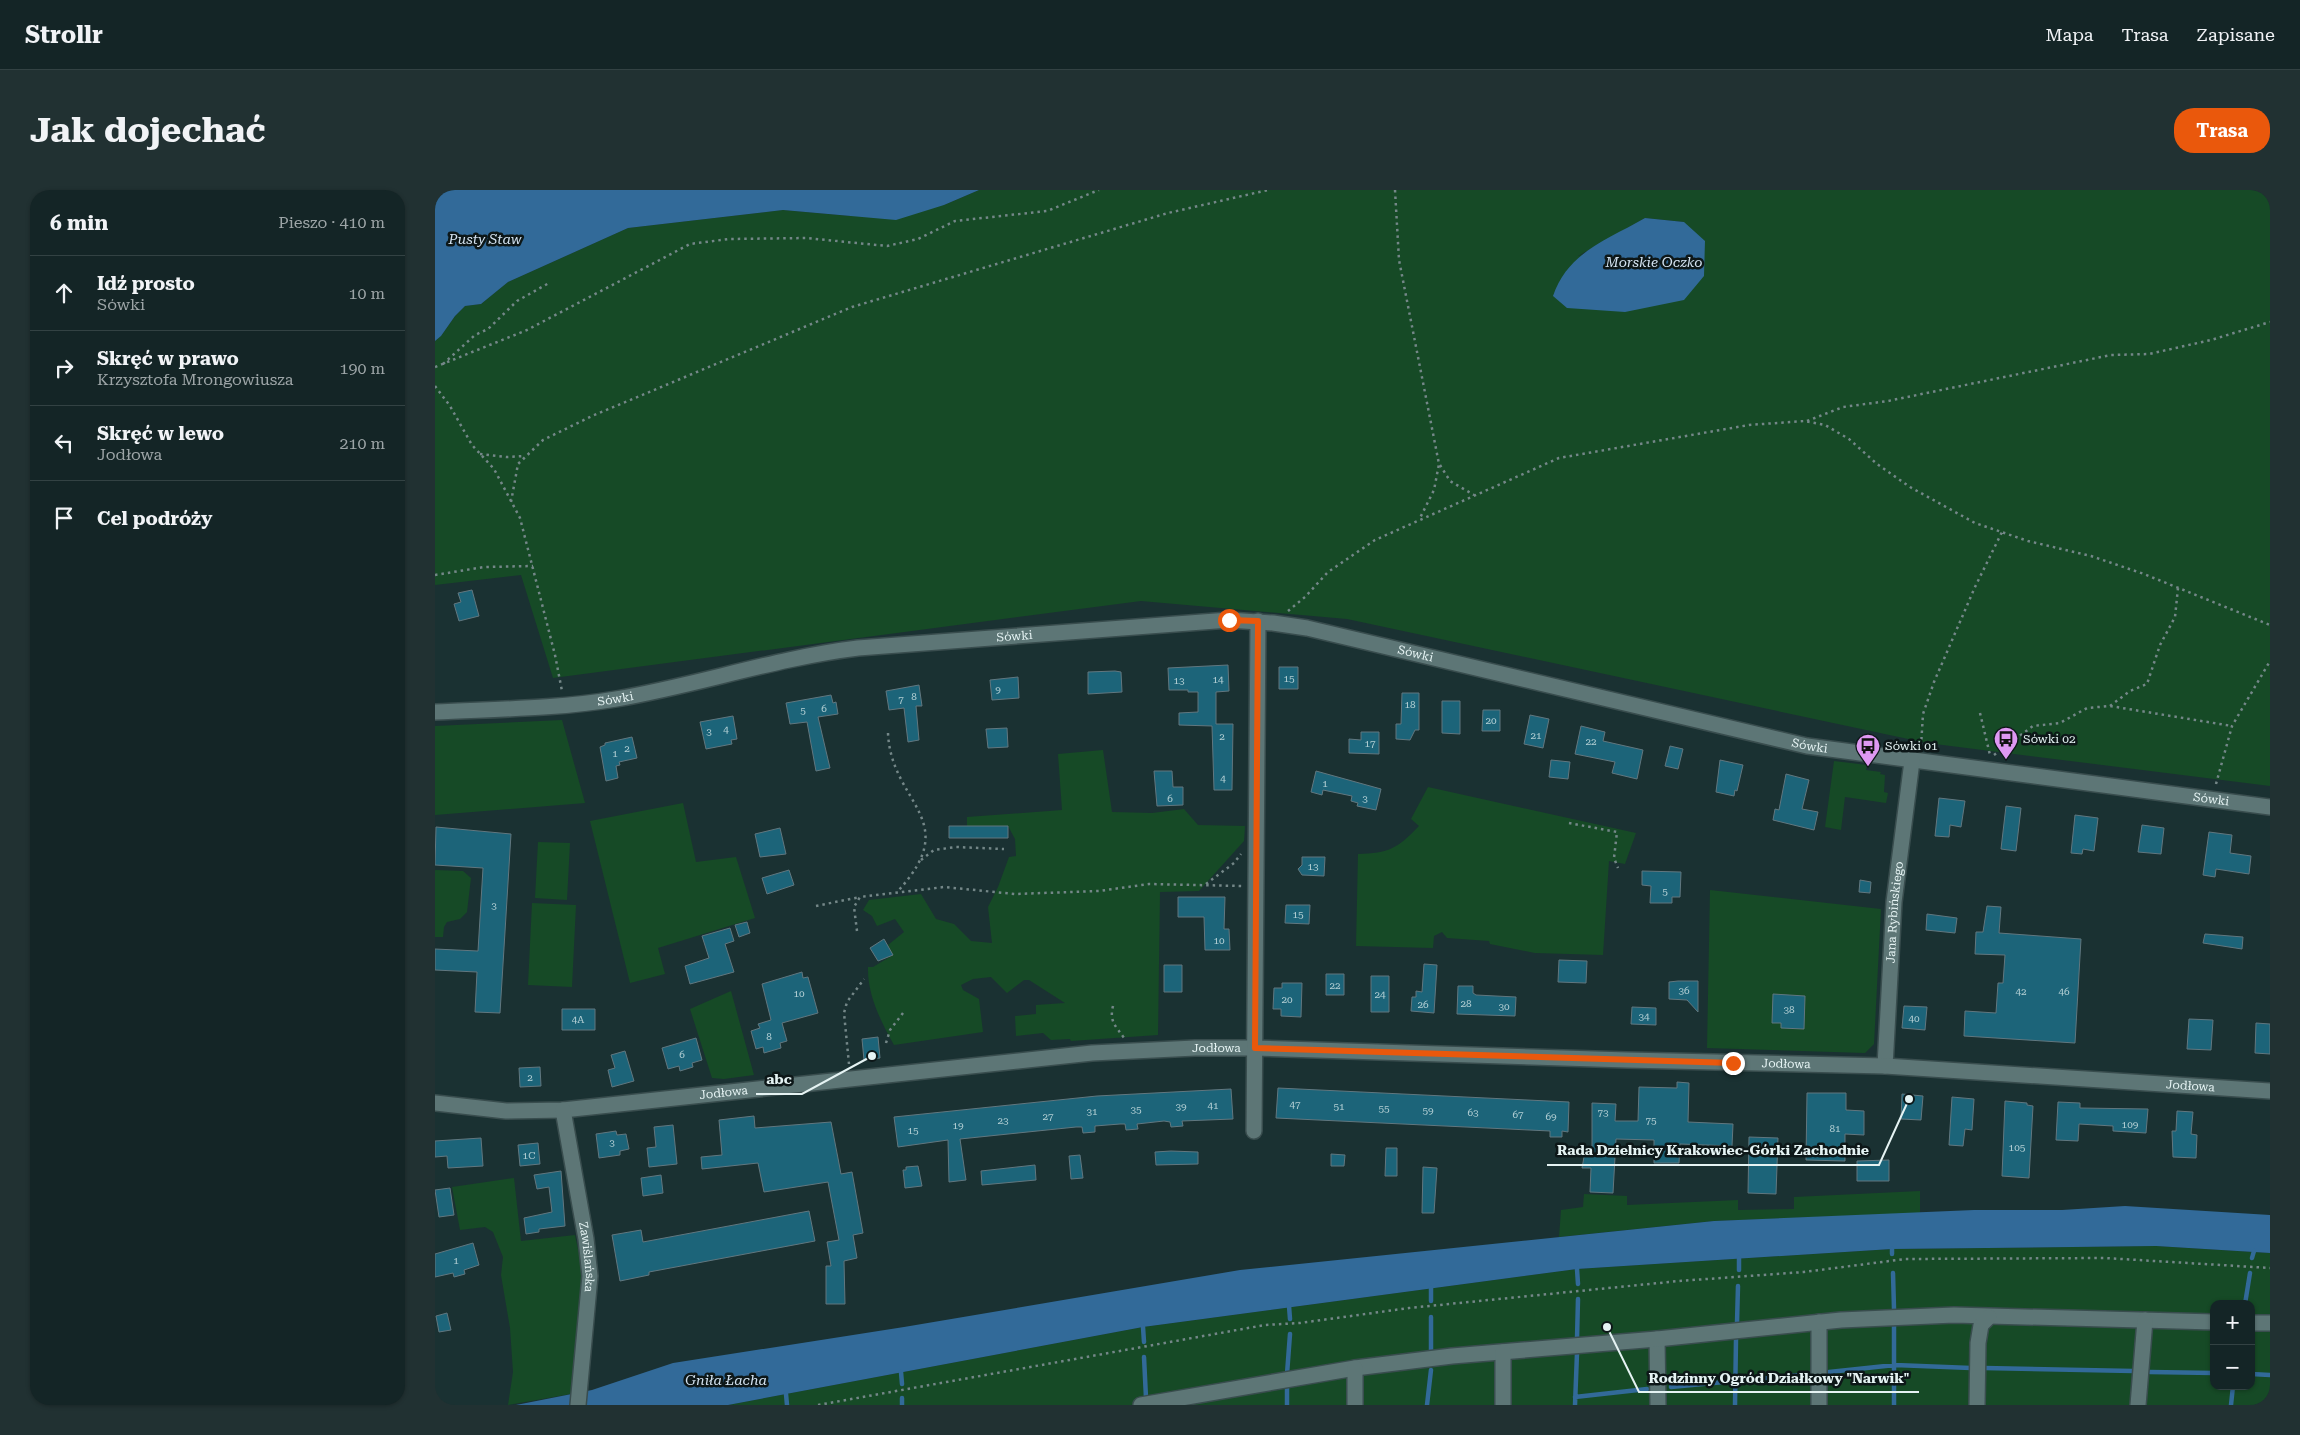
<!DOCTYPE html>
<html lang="pl">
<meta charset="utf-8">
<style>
body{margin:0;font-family:"Roboto Serif",serif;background:#213132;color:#f1f3f6}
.controls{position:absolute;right:15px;bottom:15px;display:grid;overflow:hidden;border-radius:10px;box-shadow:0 1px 4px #0004}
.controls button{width:45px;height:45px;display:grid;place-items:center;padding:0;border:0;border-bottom:1px solid #334243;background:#142526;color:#f1f3f6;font:25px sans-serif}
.stop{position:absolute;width:15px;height:15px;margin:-11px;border:4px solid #ea580c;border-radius:50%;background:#fff}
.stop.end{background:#ea580c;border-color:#fff;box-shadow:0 1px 5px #0008}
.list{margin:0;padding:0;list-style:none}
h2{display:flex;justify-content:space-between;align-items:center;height:65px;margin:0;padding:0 20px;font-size:21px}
h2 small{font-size:16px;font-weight:400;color:#9da5a7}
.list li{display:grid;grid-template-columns:32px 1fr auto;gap:15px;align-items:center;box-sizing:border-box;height:75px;padding:0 20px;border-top:1px solid #334243}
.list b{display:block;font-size:19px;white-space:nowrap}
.list p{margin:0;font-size:16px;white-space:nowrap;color:#9da5a7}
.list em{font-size:16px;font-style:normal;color:#9da5a7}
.icon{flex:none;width:28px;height:28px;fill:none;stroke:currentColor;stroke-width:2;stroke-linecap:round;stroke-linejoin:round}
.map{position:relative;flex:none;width:1835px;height:1215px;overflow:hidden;border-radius:20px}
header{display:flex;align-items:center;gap:30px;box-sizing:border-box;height:70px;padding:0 25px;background:#142526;border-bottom:1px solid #334243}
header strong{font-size:24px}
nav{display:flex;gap:28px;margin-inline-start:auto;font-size:18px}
.intro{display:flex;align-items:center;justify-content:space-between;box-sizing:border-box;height:120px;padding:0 30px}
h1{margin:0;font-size:35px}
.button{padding:12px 22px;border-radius:20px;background:#ea580c;color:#fff;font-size:18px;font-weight:700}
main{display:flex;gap:30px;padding:0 30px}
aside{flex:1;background:#142526;border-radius:20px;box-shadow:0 1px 4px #0004}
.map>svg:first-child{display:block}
.green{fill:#164a26;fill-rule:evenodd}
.water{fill:#326a99}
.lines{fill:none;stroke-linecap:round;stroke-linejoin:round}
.stream{stroke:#326a99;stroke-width:4.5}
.building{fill:#1c6479;stroke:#61777f}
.minor-casing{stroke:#394d4e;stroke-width:18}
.path{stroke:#748788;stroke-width:2.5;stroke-dasharray:2.5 4;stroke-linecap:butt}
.minor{stroke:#5d7676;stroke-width:15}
.route{stroke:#ea580c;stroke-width:6}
.labels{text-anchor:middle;stroke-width:5;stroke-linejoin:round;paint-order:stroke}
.number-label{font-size:10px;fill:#b3cfd4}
.street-label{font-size:12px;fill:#e5f3f3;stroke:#0d1718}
.poi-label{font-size:12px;fill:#e5f3f3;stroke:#0d1718;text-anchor:start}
.water-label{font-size:14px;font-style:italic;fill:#d4e3f1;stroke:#0d1718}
.leader{fill:none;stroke:#e5f3f3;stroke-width:2}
.callout-dot{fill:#e5f3f3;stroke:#0d1718;stroke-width:2}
.callout-label{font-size:14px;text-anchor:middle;font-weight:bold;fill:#e5f3f3;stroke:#0d1718;stroke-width:5;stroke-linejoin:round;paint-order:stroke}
</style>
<header>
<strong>Strollr</strong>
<nav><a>Mapa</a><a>Trasa</a><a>Zapisane</a></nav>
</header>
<div class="intro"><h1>Jak dojechać</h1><a class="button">Trasa</a></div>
<main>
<aside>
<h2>6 min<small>Pieszo · 410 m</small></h2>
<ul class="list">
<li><svg class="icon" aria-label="ahead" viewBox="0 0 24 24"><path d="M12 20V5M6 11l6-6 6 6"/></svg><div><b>Idź prosto</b><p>Sówki</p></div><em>10 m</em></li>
<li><svg class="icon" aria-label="right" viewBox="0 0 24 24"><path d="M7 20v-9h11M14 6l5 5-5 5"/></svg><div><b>Skręć w prawo</b><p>Krzysztofa Mrongowiusza</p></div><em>190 m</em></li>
<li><svg class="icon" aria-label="left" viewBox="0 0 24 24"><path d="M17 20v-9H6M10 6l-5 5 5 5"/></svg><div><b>Skręć w lewo</b><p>Jodłowa</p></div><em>210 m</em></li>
<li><svg class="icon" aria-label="arrive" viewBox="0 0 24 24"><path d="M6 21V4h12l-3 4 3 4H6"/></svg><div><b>Cel podróży</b></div></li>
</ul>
</aside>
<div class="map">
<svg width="1835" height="1215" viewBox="0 0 1835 1215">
<rect width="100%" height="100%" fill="#1a3132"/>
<path class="green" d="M544,0h1291v596l-343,-43 -580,-124 -206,-18 -588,77 -32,-103 -86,10v-244l6,-5 14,-20 10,-10 16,-2 27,-22 120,-54 155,-18 67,6 94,-11zM1210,28l39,4 -106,34z
M127,530l23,83 -150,12v-89z
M668,560l9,62 40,1 32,-4 14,16 47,1 -1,15 -45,50 -39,1 -2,143 -87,6 -1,-2 -19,1 -8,-7 -27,3 -1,-20 21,-2v-9l29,-2 -36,-23h-5l-17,13 -16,-16 -18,2 -12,6 2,5 16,9 4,33 -89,13c-13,-23 -27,-51 -26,-78h5l20,-12 -5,-10 16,-13 -9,-13 -18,7 -5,-10 -9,-6 6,-10 52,-6 15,25 18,5 17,17 21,2 -4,-36 10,-20 11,-30 7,-1 -1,-17 -7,-13h-41v-9l95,-7 -4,-56z
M1399,571l33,4 -1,5 15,2 -1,2 5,1 -1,17 4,1 -2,10 -41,-6 -4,33 -16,-3z
M993,597l208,46 -11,31 -16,-3 -6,94 -68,-2 -45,-9 -1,-3 -42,-3 -5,-6 -8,4 -1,12 -77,-2 2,-92c31,-1 39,-5 61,-28l-8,-7z
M248,613l13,59 40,-5 19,61 -97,30 7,26 -35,9 -40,-162z
M103,652l32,1 -3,57 -32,-2z
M0,680l28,1 8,7 -4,34 -7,7 -13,3 -3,5 -1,10h-8z
M1275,700l171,19 -7,135 -9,9 -158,-5z
M97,713l44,2 -4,82 -44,-2z
M296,801l23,84 -30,4 -12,-1 -22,-69z
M79,988l7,63 54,-6 7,33 -4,75 -7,51 -63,11 5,-33 -3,-44 -9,-53 2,-18 -10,-25 -8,-5 -25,3 -8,-43z
M1485,1001v22l-206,8 -155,16 2,-27 22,-3 1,-13 43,2v9l111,-5v10l56,-1v-12z
M1721,1056l114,7v152h-1542l415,-78 434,-58 315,-20zM1779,1114h37v82h-37z"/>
<path class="water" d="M0,0h544l-35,15 -48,15 -113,-10 -155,18 -120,54 -27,22 -16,2 -10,10 -14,20 -6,5z
M1210,28l39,4 21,19 -1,35 -20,24 -59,12 -58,-4 -14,-12c15,-44 54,-56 92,-78z
M1690,1016l145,9v38l-114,-7 -264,3 -315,20 -434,58 -415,78h-212l76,-15 81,-27 231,-36 336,-57 474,-49 260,-11h88z"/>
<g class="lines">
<path class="stream" d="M1457,1059v5
M1304,1068v12
M1817,1068l2,-7
M1142,1079l1,15
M1458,1083l1,36
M996,1098v13
M1810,1114l5,-31
M854,1116l1,13
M996,1127v36
M1302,1133l1,-37
M708,1137l1,15
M1142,1149l1,-40
M709,1167l2,41
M1549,1178l149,3
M466,1182l1,12
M1394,1182l66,-7 76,3
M1715,1182l64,1
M852,1184l3,-40
M1816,1184l19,1
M852,1195v20
M1236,1197l139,-13
M351,1204l1,11
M1140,1207l72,-8
M467,1208v7
M992,1215l4,-35
M1140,1215l2,-52
M1300,1215l1,-66
M1459,1215v-80
M1796,1215l2,-19"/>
</g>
<path class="building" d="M37,400l7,26 -20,5 -5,-17 7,-2 -3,-9z
M793,475l1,26 -13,1v32h17l-1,66h-18l-2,-64 -33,-1v-12l19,-1v-20h-10v-2h-19l-1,-22z
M844,477h19v22h-19z
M680,481l6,1 1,20 -34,2v-22z
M583,487l1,21 -27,2 -2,-20z
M484,495l3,21h-6l3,34 -11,2 -4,-34 -15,2 -3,-19z
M967,503h17v37h-4l-5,10 -14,-1v-15h5z
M396,505l2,8 3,-1 2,12 -20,3 12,51 -14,3 -9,-49 -17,2 -4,-21z
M1007,511h18v33l-18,-1z
M1048,520h17v21h-18z
M1095,525l19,4 -6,29 -19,-4z
M298,526l4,23 -6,1 1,4 -26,5 -6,-27z
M1146,536l24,6 -2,9 40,9 -6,29 -25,-6 3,-11 -40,-8z
M572,538l1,19 -20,1 -2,-19z
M926,542h18v22l-30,-1v-14l12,1z
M197,547l5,21 -18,4 1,3 -4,1 2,12 -12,3 -6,-34 5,-2v-2z
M1235,556l13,3 -5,20 -13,-3z
M1116,570l19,2 -2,17 -19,-2z
M1285,570l23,5 -6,26 -2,-1 -1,6 -18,-4z
M719,581h18l1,16h10v18l-26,1z
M881,581l65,18 -5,21 -19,-4 1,-3 -7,-2 1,-5 -29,-6 -1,5 -11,-3z
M1351,584l23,6 -7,29 16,3 -4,18 -41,-10 2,-11 4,1z
M1504,608l26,3 -4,26 -11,-2 -1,12 -14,-1z
M1571,616l15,2 -5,43 -15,-2z
M1640,625l23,3 -4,33 -11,-2 -1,5 -11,-1z
M1707,635l22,3 -3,26 -23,-2z
M514,636h59v12h-59z
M1,637l75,7 -11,179 -25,-1 2,-40 -42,-2v-21l43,2 5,-83 -48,-3z
M345,638l6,26 -26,3 -5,-23z
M1774,642l23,3 -2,18 21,3 -2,18 -33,-5 -1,8 -12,-2z
M867,667h23l-1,19 -22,-1 -4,-6 4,-4z
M354,680l5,15 -27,9 -5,-16z
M1207,681l39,1 -1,25h-8v6h-22l1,-17 -9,-1z
M1425,690l11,2 -1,11 -11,-1z
M743,707h47l-1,32h5l1,21h-25l-1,-33h-26z
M851,715h24l-1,19 -24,-1z
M1552,716l14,1 -2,26 82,6 -6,104 -111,-7 1,-25 31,2 2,-30h5l2,-28 -30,-1 1,-22h7z
M1492,724l30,4 -2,15 -29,-3z
M312,732l3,11 -11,4 -4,-12z
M295,738l4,13 -9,3 9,28 -44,12 -5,-18 24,-8 -7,-22z
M1770,744l38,3 -1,12 -39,-6z
M449,749l9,16 -15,6 -8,-13z
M1124,770l28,1 -1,22 -28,-1z
M989,774l13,1 -3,48 -23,-2 1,-14h4v-6l6,1z
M729,775h18v27h-18z
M367,782l1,6 5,-1 10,36 -36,10 5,18 -7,2 1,5 -17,5 -1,-6 -7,2 -5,-18 9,-3 -2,-4 13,-4 -9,-36z
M891,784h18v21h-18z
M936,786h18v36h-18z
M1243,791h20v31l-11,-12 -18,-1v-17z
M847,793h20l-1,34 -20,-1v-7h-8l1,-21h8z
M1023,796h15v7l3,2 40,2 -1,19 -58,-2z
M1338,804l32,2 -1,33 -23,-1v-5h-9z
M1469,816l23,1 -2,23 -23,-2z
M1197,817l24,1v17l-25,-1z
M127,819h33v21h-33z
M1754,829l24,1 -2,30 -24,-1z
M1821,833l14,1v30l-15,-1z
M443,847l2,21 -16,2 -2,-21z
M261,848l6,22 -10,3 1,4 -13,4 -1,-5 -11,3 -6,-21z
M190,861l9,30 -22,6 -4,-17 7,-2 -4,-13z
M105,877l1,19 -21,1 -1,-19z
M1242,892l12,1 -1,39 45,2 -1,22 -52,-2 -1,19h-25v-23l-38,-1 -3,54 -23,-1 1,-24h-9l2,-11 8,-8v-46l24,1 -1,17h23l1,-34 38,1z
M843,898l291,14 -1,30 -6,-1v6h-12v-6l-274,-13z
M796,899l2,30 -51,2 1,5 -12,1 -1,-5 -6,-1 -27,3 1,5 -12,1 -1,-6h-5l-25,2v6l-12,1 -1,-6h-6l-116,12 6,41 -17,2 -1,-42 -50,7 -4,-30 203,-21z
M1372,903h39v17l18,1v24l-19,-1v27l-39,-1z
M1467,904l21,2 -2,24 -20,-1z
M1517,907l22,2 -2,31 -7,-1 -2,17 -14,-1z
M1570,911l22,2v2l6,1 -4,72 -27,-2z
M1623,912l22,1v5l68,1 -2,24 -33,-2v-5l-34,-2 -1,17 -22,-1z
M1742,921l16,1 -2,22 6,1 -1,23 -23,-1 -1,-26h4z
M319,926l1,12 76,-6 10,52 11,-2 11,61 -10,2 4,23 -13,3 1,43h-19v-38h5l-4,-24 12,-2 -11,-58 -64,10 -6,-29 -56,6 -1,-12 21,-2 -3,-35z
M238,935l4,39 -28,3 -2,-19 9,-1 -2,-20z
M181,941l1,4 9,-1 3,15 -9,2v4l-21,3 -3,-24z
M1314,947l29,1 -2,56 -28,-1z
M46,948l2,28 -35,2 -1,-12 -12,1v-16z
M103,953l2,21 -20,2 -2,-21z
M951,958h11v28h-12z
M736,961l27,1v12l-42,1 -1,-13z
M896,964l14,1 -1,11h-13z
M645,965l3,23 -12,1 -2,-23z
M1454,970v21h-32v-20z
M600,975l1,15 -54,5 -1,-14z
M483,976l4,20 -17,2 -2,-18h3v-3z
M988,977l14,1 -3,45h-12z
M126,981l4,55 -26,3v3l-13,2 -2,-16 28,-6 -3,-25 -12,2 -3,-14z
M226,985l2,18 -20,3 -2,-18z
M15,998l4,27 -15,2 -4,-27z
M374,1021l6,30 -166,31v3l-29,6 -8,-46 29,-5 2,12z
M38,1053l6,22 -15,5 1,4 -11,3 -1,-4 -18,4v-23z
M12,1123l4,17 -12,2 -3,-16z"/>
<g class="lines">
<defs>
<g id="minor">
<path id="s1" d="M0,522c60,-3 122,-3 181,-13 82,-14 160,-41 242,-51l371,-28 44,3 34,5 500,118 463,61"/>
<path id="s2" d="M1450,876l9,-164 18,-141"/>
<path id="s3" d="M0,913l71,8 57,-1 529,-57 103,-5h60l372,12 258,6 385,25"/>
<path id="s4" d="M128,920l23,129 4,37 -12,129"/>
<path d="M819,941l4,-510"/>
<path d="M1384,1132v83"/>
<path d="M1816,1133h19"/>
<path d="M1222,1149l1,66"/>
<path d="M706,1215l214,-37 97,-12 205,-17 184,-19 113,-5 260,7"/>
<path d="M920,1215v-37"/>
<path d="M1068,1215v-53"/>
<path d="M1542,1215l1,-62 3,-18 8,-8"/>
<path d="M1703,1215l7,-85"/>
</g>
</defs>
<use href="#minor" class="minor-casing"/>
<path class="path" d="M960,0l4,70 40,204 -5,26 -15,30
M8,174l32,-29 13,-6 29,-28 32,-18
M0,177l92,-37 163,-86 39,-5 77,-1 81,8 31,-7 37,-18 92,-10 52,-21
M0,196l15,20 22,39 22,24 26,49 35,137 7,36
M1372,231l36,-14 45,-6 223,-46 38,-1 62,-14 59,-18
M45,264l26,3 19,-1
M1005,275l10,16 24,14
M76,312l7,-38 25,-24 49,-24 260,-109 316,-94 100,-23
M0,385l49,-8 49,-1
M853,421l17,-14 23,-25 47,-32 184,-82 190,-33 56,-4 20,4 24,14 28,25 33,23 65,36 53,18 63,15 53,18 126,51
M1675,516l20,-15 17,-7 13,-39 15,-28 3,-29
M1545,523l10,42
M453,543c3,71 76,86 10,158
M1486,556l2,-32 11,-32 41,-95 27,-55
M1559,565l39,-29 27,-3 27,-15 23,-2 122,20
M1781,594l16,-58 38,-65
M1134,633l48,9 -3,26 4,10
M486,670l13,-10 22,-3 48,2
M771,694l28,-21 7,-9
M381,716l44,-9
M422,741l-3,-24 6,-10 84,-10 71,7 84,-3 50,-7 93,2
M678,816c-4,16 3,20 11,32
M451,853l4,-13 13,-17
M414,874l-5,-51 3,-11 17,-23
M383,1215l447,-80 35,-2 109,-15 270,-27 125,-9 101,-13 200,-1 165,10"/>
<use href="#minor" class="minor"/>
</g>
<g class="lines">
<path class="route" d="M794,430l29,1 -3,427 478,15"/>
</g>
<defs>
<symbol id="bus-pin" viewBox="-11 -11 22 30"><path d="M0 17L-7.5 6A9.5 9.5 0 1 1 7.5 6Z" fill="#de98f2" stroke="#0d1718"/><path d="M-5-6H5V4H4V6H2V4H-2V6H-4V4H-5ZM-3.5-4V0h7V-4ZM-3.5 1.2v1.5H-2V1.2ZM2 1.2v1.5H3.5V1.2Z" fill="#111"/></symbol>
</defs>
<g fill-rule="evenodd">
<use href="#bus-pin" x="1557" y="535" width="28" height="38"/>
<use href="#bus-pin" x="1419" y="542" width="28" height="38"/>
</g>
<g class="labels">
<g class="number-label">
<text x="854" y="492">15</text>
<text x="783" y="493">14</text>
<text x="744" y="494">13</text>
<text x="563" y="503">9</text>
<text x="479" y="510">8</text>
<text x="466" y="513">7</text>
<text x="975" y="518">18</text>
<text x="389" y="522">6</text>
<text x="368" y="524">5</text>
<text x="1056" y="534">20</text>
<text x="291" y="543">4</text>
<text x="274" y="545">3</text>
<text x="1101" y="549">21</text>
<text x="787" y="550">2</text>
<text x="1156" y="555">22</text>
<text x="935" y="557">17</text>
<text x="192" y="562">2</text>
<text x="180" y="567">1</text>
<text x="788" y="592">4</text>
<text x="890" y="597">1</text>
<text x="735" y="612">6</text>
<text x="930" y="612">3</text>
<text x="878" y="680">13</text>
<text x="1230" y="705">5</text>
<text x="59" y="719">3</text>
<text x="863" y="728">15</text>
<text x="784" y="754">10</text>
<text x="900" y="799">22</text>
<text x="1249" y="804">36</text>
<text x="1586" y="805">42</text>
<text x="1629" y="805">46</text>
<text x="364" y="807">10</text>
<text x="945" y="808">24</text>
<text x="852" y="813">20</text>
<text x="1031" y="817">28</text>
<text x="988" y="818">26</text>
<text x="1069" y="820">30</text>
<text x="1354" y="823">38</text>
<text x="1209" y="830">34</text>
<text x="1479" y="832">40</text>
<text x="143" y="833">4A</text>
<text x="334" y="850">8</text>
<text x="247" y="868">6</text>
<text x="95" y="891">2</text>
<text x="860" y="918">47</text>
<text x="778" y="919">41</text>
<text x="746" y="920">39</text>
<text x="904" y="920">51</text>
<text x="949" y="922">55</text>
<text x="701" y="923">35</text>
<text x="993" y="924">59</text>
<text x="657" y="925">31</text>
<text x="1038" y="926">63</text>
<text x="1168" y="926">73</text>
<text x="1083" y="928">67</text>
<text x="613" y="930">27</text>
<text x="1116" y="930">69</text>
<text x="568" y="934">23</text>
<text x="1216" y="934">75</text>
<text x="1695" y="938">109</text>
<text x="523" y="939">19</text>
<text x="1400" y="942">81</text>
<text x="478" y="944">15</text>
<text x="177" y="956">3</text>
<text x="1582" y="961">105</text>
<text x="94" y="969">1C</text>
<text x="21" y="1074">1</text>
</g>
<g class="street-label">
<text dy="4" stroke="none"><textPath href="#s1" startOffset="586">Sówki</textPath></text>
<text dy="4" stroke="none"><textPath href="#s1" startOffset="991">Sówki</textPath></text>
<text dy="4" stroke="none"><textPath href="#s1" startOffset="181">Sówki</textPath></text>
<text dy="4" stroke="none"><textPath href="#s1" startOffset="1396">Sówki</textPath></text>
<text dy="4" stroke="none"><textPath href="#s1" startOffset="1801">Sówki</textPath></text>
<text dy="4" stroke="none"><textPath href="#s2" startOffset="154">Jana Rybińskiego</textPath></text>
<text dy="4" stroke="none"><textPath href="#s3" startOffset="785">Jodłowa</textPath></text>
<text dy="4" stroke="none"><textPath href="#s3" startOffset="1355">Jodłowa</textPath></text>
<text dy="4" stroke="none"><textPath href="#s3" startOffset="1760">Jodłowa</textPath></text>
<text dy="4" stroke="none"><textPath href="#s3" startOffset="290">Jodłowa</textPath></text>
<text dy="4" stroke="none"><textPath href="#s4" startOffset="149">Zawiślańska</textPath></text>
</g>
<g class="poi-label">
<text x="1588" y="553">Sówki 02</text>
<text x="1450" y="560">Sówki 01</text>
</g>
<g class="water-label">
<text x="50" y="54">Pusty Staw</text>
<text x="1219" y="77">Morskie Oczko</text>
<text x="291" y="1195">Gniła Łacha</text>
</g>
</g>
<path class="leader" d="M437 866L367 904H321M1474 909L1444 975H1112M1172 1137L1204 1202H1484"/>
<g class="callout-dot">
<circle cx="437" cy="866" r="5"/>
<circle cx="1474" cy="909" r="5"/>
<circle cx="1172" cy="1137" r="5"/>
</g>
<g class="callout-label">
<text x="344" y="894">abc</text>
<text x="1278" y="965">Rada Dzielnicy Krakowiec-Górki Zachodnie</text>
<text x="1344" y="1193">Rodzinny Ogród Działkowy "Narwik"</text>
</g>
</svg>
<div class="controls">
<button>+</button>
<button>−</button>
</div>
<div class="stop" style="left:794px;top:430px"></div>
<div class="stop end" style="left:1298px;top:873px"></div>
</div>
</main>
